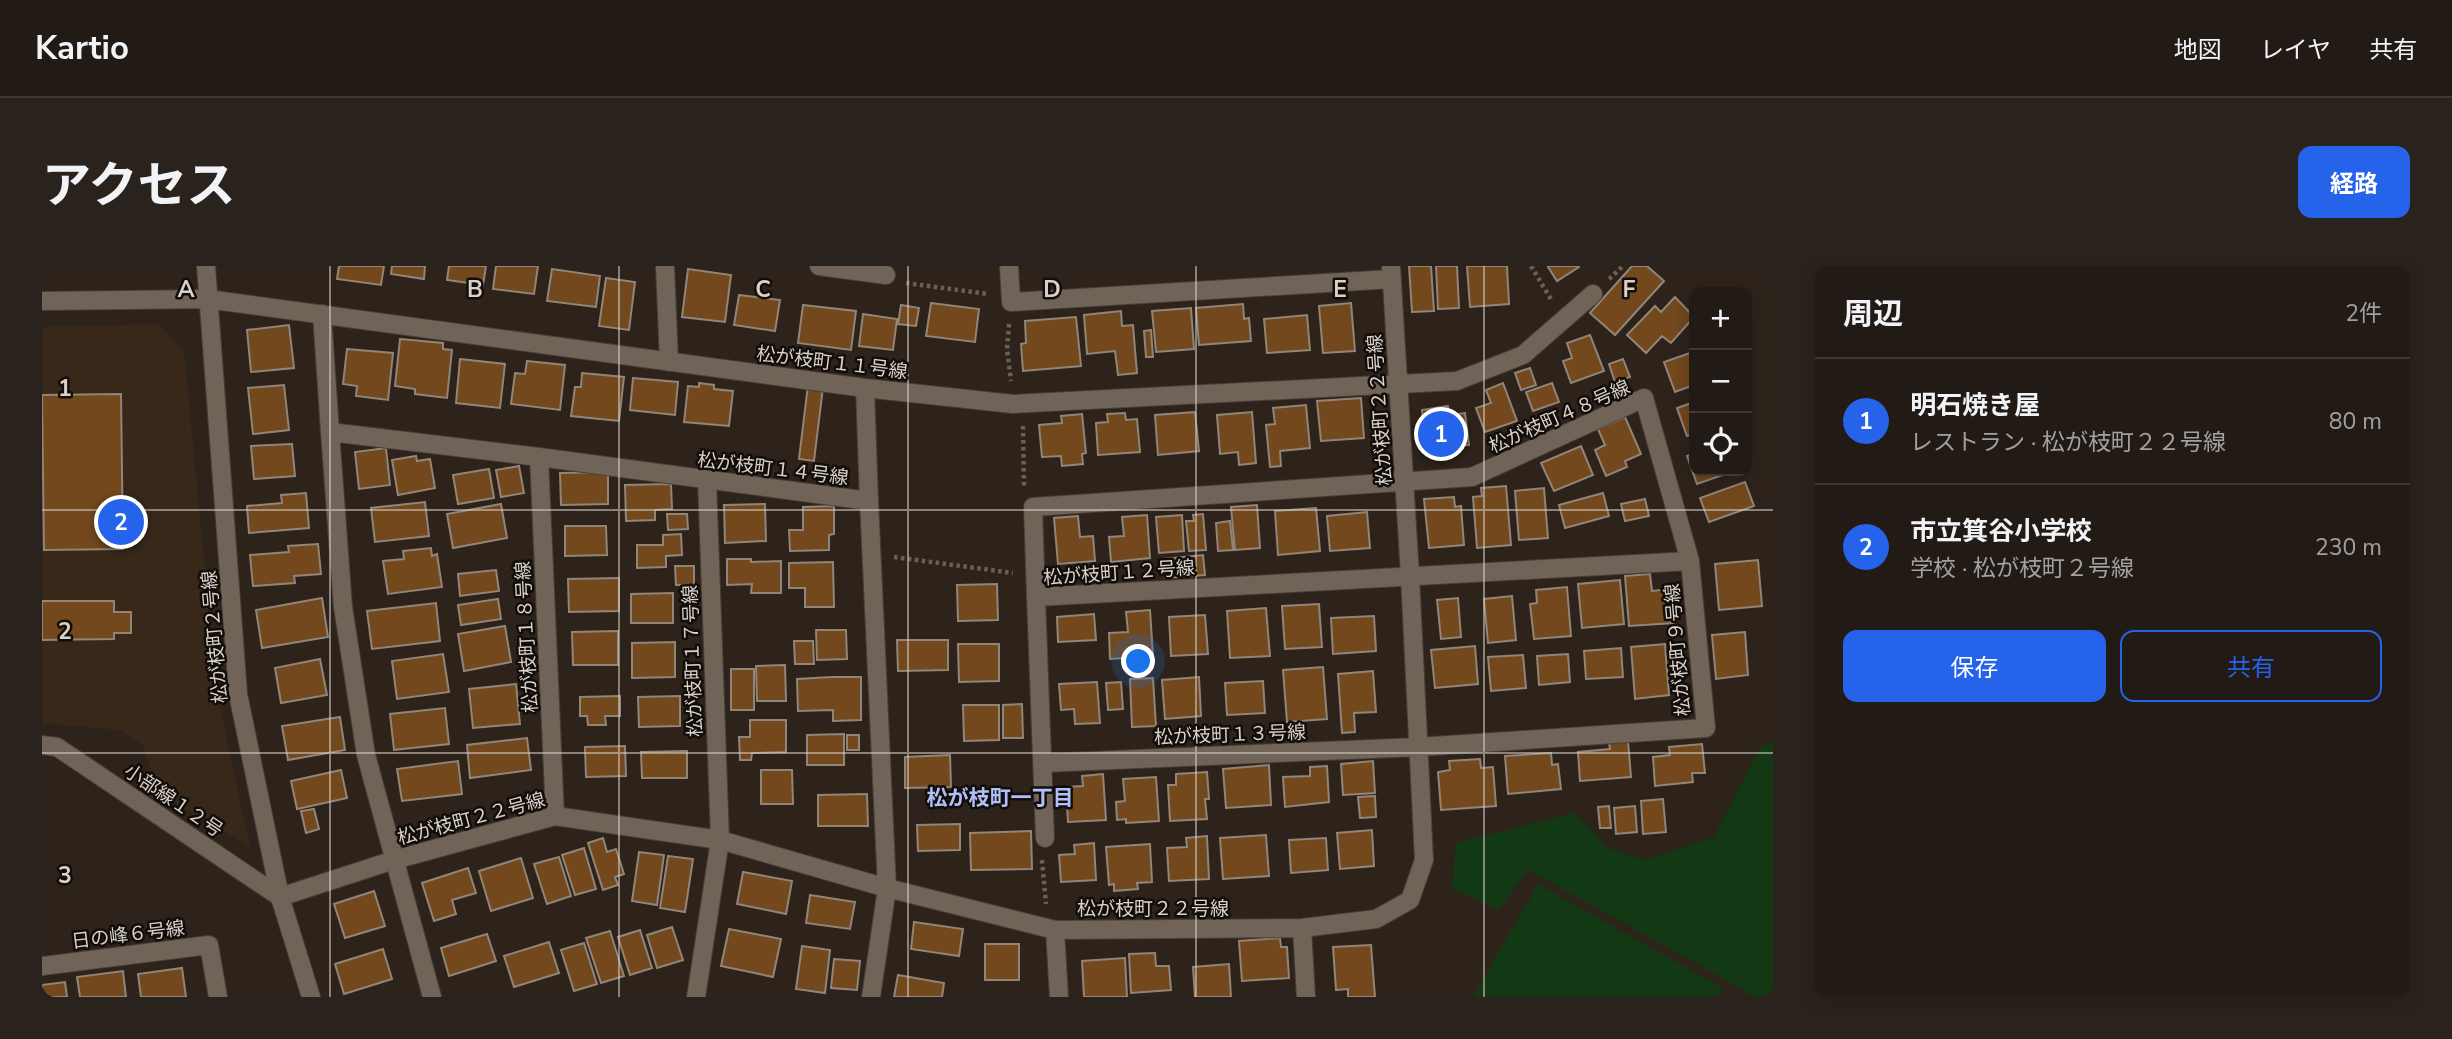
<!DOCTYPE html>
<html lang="ja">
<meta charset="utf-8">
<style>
body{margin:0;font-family:"Nunito Sans","Noto Sans JP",sans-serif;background:#2a231d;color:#f1f3f6}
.controls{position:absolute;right:21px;top:21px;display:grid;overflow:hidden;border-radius:14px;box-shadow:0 4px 18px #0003}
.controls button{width:63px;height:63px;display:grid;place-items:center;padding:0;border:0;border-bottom:2px solid #3f3834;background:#221a14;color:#f1f3f6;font:35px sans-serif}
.you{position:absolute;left:1097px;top:396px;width:24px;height:24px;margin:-18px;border:5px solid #fff;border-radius:50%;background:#1a73e8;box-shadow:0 0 0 10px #1a73e833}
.badge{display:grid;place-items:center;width:46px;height:46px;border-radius:50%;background:#2563eb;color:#fff;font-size:23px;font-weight:700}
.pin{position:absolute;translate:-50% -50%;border:4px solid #fff;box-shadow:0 2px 7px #0006}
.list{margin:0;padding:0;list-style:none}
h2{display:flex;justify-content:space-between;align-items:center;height:91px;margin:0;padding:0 28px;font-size:30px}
h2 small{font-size:23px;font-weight:400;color:#a2a1a0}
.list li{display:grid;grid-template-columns:46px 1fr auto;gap:21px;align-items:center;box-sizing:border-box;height:126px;padding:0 28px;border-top:2px solid #3f3834}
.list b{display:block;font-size:26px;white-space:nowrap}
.list p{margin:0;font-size:23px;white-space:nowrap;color:#a2a1a0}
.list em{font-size:23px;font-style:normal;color:#a2a1a0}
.actions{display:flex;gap:14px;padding:21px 28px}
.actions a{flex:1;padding:16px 0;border:2px solid #2563eb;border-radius:14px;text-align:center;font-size:24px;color:#2563eb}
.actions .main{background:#2563eb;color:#fff}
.icon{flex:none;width:38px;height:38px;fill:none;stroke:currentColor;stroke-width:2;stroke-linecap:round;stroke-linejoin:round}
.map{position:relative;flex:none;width:1731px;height:731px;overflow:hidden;border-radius:14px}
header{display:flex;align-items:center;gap:42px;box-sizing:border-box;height:98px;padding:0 35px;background:#221a14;border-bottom:2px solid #3f3834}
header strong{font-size:33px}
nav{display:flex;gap:38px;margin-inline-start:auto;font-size:24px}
.intro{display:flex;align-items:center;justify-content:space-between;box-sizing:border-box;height:168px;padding:0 42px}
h1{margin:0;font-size:49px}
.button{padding:18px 32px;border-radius:14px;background:#2563eb;color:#fff;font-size:24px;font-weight:700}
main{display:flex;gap:42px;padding:0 42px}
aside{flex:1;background:#221a14;border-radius:14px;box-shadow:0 4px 18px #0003}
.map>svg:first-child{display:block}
.built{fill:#37281a}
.green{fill:#123914}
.building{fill:#72481c;stroke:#91857a;stroke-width:2}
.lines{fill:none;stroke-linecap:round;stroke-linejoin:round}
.street-casing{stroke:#483f39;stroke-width:20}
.secondary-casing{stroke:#483f39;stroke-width:20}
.path{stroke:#696058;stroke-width:4.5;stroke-dasharray:3.5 3.5;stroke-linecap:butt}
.street{stroke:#706459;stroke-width:18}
.secondary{stroke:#706459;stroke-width:18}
.grid{fill:none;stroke:#d9d2cc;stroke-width:2;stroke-opacity:0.55}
.labels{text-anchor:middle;stroke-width:5;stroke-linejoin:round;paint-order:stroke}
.street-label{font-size:19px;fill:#d9d2cc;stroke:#120d09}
.neighbourhood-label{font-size:21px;font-weight:bold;fill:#aec0f7;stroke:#120d09}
.grid-label{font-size:23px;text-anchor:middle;font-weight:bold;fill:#d9d2cc;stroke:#120d09;stroke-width:5;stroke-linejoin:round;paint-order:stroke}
</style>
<header>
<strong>Kartio</strong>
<nav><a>地図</a><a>レイヤ</a><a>共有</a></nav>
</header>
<div class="intro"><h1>アクセス</h1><a class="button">経路</a></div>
<main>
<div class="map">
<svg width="1731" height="731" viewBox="0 0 1731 731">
<rect width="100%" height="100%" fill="#2d231a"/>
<path class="built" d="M116,58l26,27 33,342 33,154 -93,-55 -14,-47 -23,-15 -78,-7v-396z"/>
<path class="green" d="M1731,476v255h-21l-1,-3 -223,-124 -29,40 -47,-22 4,-45 118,-30 34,35 36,12 70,-23 46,-90z
M1496,618l185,104 -5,9h-245z"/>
<path class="building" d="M297,0h45l-3,19 -44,-6z
M350,0h33l-1,13 -33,-5z
M407,0h37l-3,19 -36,-5z
M454,0h42l-4,28 -41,-5z
M1367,0h22l3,45 -22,1z
M1394,0h21l2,42 -21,1z
M1425,0h40l2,38 -39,3z
M1508,0h29v1l-22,14 -9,-14z
M1590,0h15l17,15 -49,54 -25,-22z
M510,3l48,7 -4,31 -49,-6z
M646,3l43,6 -6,47 -43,-5z
M564,12l29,4 -6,48 -30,-4z
M697,29l41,5 -5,31 -41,-6z
M1633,31l19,20 -23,26 -9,-7 -16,17 -19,-18 28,-29 6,6z
M889,37l48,6 -4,33 -49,-6z
M1309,37l4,48 -32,2 -4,-47z
M1201,38l1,15 5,-1 2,23 -52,4 -3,-37z
M761,39l53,6 -5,39 -53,-7z
M859,39l18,3 -3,18 -18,-2z
M1149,42l3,41 -38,3 -4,-41z
M1079,45l1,15 11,-1 4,48 -19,2 -3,-24 -28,3 -3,-39z
M821,48l34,5 -4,31 -34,-4z
M1265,49l3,35 -43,3 -3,-34z
M1034,51l5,49 -58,5 -2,-27 5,-1 -1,-22z
M247,59l5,43 -43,4 -4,-42z
M1109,64l2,27h-7l-2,-26z
M1548,69l14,36 -33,12 -8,-22 9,-3 -5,-15z
M358,73l43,4v6l9,1 -5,48 -32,-4v-5l-20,-3z
M305,83l46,4 -5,47 -32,-4 1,-10 -14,-2z
M1651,86l1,33 -19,7 -11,-30z
M418,93l45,5 -5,44 -44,-5z
M1581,93l7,18 -15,5 -6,-18z
M485,95l38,4 -5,45 -49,-6 4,-31 10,1z
M1488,102l6,17 -15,5 -6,-17z
M540,107l42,4 -5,44 -48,-5 4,-29h6z
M591,112l45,4 -3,33 -45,-5z
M657,117l15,2v4l19,2 -4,35 -45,-4 4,-36 11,1z
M1461,117l14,38 -32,11 -9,-24 15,-5 -5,-13z
M1510,117l7,19 -26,9 -7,-19z
M242,119l5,45 -36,4 -5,-46z
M766,119l15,2 -9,74 -15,-2z
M79,128l2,155 -79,1 -2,-155z
M1319,132l3,40 -43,3 -4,-40z
M1652,136v32l-7,2 -10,-28z
M1264,139l4,43 -30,3 1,15 -11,1 -4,-42 9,-1 -2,-16z
M1406,140l1,9 16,-2 4,32 -42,6 -5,-41z
M1153,146l4,39 -41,4 -3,-40z
M1210,146l4,51 -17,2 -1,-13 -18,2 -3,-39z
M1083,147l1,7 11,-1 3,33 -42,3 -2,-32 12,-1 -1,-8z
M1040,148l4,39 -4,1 1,10 -21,2 -1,-10 -19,1 -3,-32 23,-2 -1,-7z
M1583,151l16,37 -16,7 2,6 -21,9 -11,-26 10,-5 -7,-16z
M250,178l3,32 -41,3 -3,-33z
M1539,180l12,29 -39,16 -13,-28z
M344,182l4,37 -31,4 -4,-37z
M1652,188v17h40l-37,13 -10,-28z
M374,190l1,5 13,-2 5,29 -37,7 -6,-35z
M477,200l5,27 -23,4 -5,-27z
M447,203l5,29 -36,6 -5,-29z
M566,206v32l-47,1 -1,-32z
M1703,216l9,24 -45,16 -9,-24z
M629,218l1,25 -17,1v10l-29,1 -1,-36z
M1464,220l5,59 -34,3 -4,-51 9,-1 -1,-8z
M1502,222l4,50 -29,2 -4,-49z
M264,227l3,35 -60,5 -2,-27 35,-3 -1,-8z
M1561,227l6,23 -44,12 -6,-23z
M1412,231l1,10 6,-1 3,39 -35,3 -5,-49z
M1603,233l4,17 -24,5 -4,-17z
M383,236l4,34 -54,6 -4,-34z
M459,238l6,34 -54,10 -6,-34z
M723,238l1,37 -41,2 -1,-38z
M1215,239l3,43 -25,2 -4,-43z
M792,240v28l-5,1v15l-39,1 -1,-21h14v-23z
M1274,242l4,43 -42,4 -3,-44z
M1325,246l3,36 -40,3 -3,-35z
M625,248h20l1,15 -20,1z
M1161,248l3,36 -17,1 -3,-30h8l-1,-6z
M1105,249l3,43 -39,4 -2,-25 15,-1 -2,-19z
M1140,249l2,36 -25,2 -3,-36z
M1036,250l2,21 13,-1 2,25 -37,3 -4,-46z
M1188,255l3,29 -15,1 -2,-28z
M523,260h41l1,29 -42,1z
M639,268l1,21 -16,1v11l-29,1v-23h26v-10z
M276,278l3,30 -27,2 1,7 -42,3 -3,-31 39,-3 -1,-6z
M389,282l1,8 5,-2 5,33 -54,7 -5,-33 21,-2 -1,-8z
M1161,289l2,20 -40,3 -1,-19z
M685,293h24v3l30,-1v32h-30l1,-9 -25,1z
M1716,294l4,46 -43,4 -4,-46z
M791,296l1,45h-29v-19h-16v-25z
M633,300h19v19h-18z
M454,304l3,21 -39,5 -2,-22z
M1608,308l2,17 19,-2 3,34 -45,3 -4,-50z
M577,312v33l-50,1 -1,-33z
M1578,314l4,44 -42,4 -4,-44z
M955,318l1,36 -40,1 -1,-36z
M1525,321l4,49 -37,3 -4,-35 7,-1 -1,-13z
M631,327v30h-42v-29z
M1470,330l4,44 -28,3 -4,-44z
M280,332l6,39 -66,11 -6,-38z
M1416,332l3,39 -20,2 -4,-39z
M456,333l3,20 -40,6 -3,-20z
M0,335h72v11h17v21h-17v6l-72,1z
M394,337l4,38 -68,8 -5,-38z
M1277,338l3,43 -37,2 -3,-43z
M1224,342l4,48 -40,2 -3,-47z
M1108,344l3,46 -43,3 -1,-26 19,-1 -2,-20z
M1052,348l2,26 -38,2 -1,-25z
M1163,349l3,39 -37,2 -2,-39z
M1332,350l2,35 -43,3 -2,-36z
M463,360l6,36 -47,9 -6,-37z
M774,364h30l1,29 -30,1z
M576,365v34h-45l-1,-33z
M1703,366l3,43 -32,4 -4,-44z
M855,374h51v30l-50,1z
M752,375h19l1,23h-19z
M633,376v35l-43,1v-35z
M916,378h41v37l-40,1z
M1623,378l4,51 -34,4 -4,-52z
M1433,380l3,38 -43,4 -4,-38z
M1579,382l2,29 -37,2 -2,-28z
M401,388l6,38 -52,7 -5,-38z
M1526,388l2,28 -31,3 -2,-29z
M1481,389l3,33 -35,3 -3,-34z
M278,393l7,36 -46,8 -6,-35z
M743,399l1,36h-29l-1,-35z
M1281,401l4,52 -40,3 -4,-52z
M689,403h23v41h-23z
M1331,405l3,41 -22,1 1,19 -13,1 -4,-59z
M790,411h29v43l-28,1v-11l-35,1 -1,-32z
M1157,411l2,39 -36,3 -3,-39z
M1111,412l3,48 -24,1 -2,-48z
M1221,415l2,32 -38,2 -2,-32z
M1055,416l3,41 -25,1 -1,-15 -13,1 -2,-26z
M1079,416l2,27 -15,1 -2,-27z
M474,418l4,40 -47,4 -4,-39z
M578,430v20h-15l1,9h-18l-1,-9h-7v-19z
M638,430v30l-41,1 -1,-30z
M980,438l1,34h-20v-33z
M921,439h36v35l-35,1z
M403,442l4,36 -55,6 -4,-36z
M298,451l5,33 -57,10 -6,-34z
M708,454h36v32l-34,1 -1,7h-11l-1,-23h11z
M802,468v31h-37v-30z
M805,469h12v15h-12z
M485,472l4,32 -61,8 -3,-33z
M1586,475l3,36 -51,4 -2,-29 32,-3 -1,-6z
M1660,478l3,29h-13l1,9 -38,4 -2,-29 17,-2 -1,-8z
M583,480l1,30 -40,1 -1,-30z
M645,485v27h-45l-1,-26z
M1509,487l1,12 6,-1 3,25 -53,5 -3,-38z
M908,489l1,32 -46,1v-31z
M1438,493l1,9 12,-1 3,39 -55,4 -3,-38 12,-2 -1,-9z
M416,495l4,33 -60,7 -5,-32z
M1331,495l2,32 -32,2 -2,-31z
M1227,499l2,40 -45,3 -3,-39z
M1285,500l2,36 -44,5 -2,-30 27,-1v-9z
M299,504l6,28 -50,11 -6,-28z
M719,504h31l1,34h-32z
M1165,506l2,27h-4l2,20 -37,2 -2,-36h8v-11z
M1061,508l3,46 -38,2 -2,-35 17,-1 -1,-10z
M1114,511l3,44 -33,2v-4l-9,1 -1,-18 9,-1 -2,-22z
M825,528l1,32h-50v-31z
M1333,530l1,21 -16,1 -2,-21z
M1621,533l3,33 -23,2 -2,-33z
M1567,540l2,22h-11l-2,-21z
M1593,540l2,26 -21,2 -2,-26z
M272,543l5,20 -13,4 -5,-22z
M918,558v26l-42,1 -1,-26z
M1330,564l2,36 -34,3 -3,-36z
M989,565l1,38 -61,1 -1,-37z
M1224,569l3,41 -46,3 -3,-41z
M1165,570l2,43 -40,2 -2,-33 20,-1 -1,-9z
M561,572l4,14 9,-3 8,25 -9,3 3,8 -15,5 -15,-47z
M1284,572l2,32 -37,3 -2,-33z
M1052,577l2,37 -35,2 -2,-27 16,-1 -1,-9z
M1108,578l2,38 -15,1 1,6 -24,2v-7l-5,1 -3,-38z
M542,582l12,41 -21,6 -13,-40z
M597,586l25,3 -7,50 -25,-4z
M626,590l25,3 -8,53 -25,-4z
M517,591l12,39 -24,8 -13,-40z
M479,592l12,40 -42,13 -12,-40z
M426,602l8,25 -24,7 4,14 -22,7 -12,-38z
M701,606l49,9 -6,33 -49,-10z
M332,625l11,35 -40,12 -11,-34z
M768,629l45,7 -5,27 -44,-6z
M872,656l49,7 -4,27 -48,-7z
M630,661l11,33 -26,8 -10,-33z
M687,663l52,10 -8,38 -52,-11z
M598,664l12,38 -22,7 -12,-38z
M568,665l14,45 -23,7 -15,-45z
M445,668l9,27 -47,15 -8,-28z
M1238,672l1,9h6l2,31 -47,3 -3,-40z
M507,676l10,31 -45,14 -10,-31z
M542,677l13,41 -23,7 -13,-41z
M943,678h34v36h-34z
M1329,679l4,52h-27v-8l-12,1 -3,-43z
M760,680l28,4 -5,43 -29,-4z
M341,683l9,30 -48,15 -9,-30z
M1113,687l1,13h13l2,24 -40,3 -2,-39z
M1083,692l2,39h-43l-2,-36z
M792,693l26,2 -3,29 -26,-2z
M1187,698l2,33h-36l-2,-30z
M140,702l4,29h-45l-3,-23z
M81,705l3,26h-46l-3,-20z
M856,709l46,8 -2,14h-48z
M23,716l2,15h-25v-12z"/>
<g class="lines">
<defs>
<path id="street" d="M623,0l4,96
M777,0l67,9
M967,0l2,36 381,-23
M0,35l165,-2 658,89 148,16 444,-23 66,-26 70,-61
M280,48l8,118
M823,122l4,113
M497,191l16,359
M994,331l-3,-90 439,-30 172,-79 46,163
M0,479l15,2 223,150 114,-37 161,-44 165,24 167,48 168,42 247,-2 74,-9 34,-19 14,-40 -14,-284 -19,-310
M1002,497l374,-16 288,-19 -16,-167 -654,36 9,241
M1260,662l4,69
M1013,664l4,67
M0,700l167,-21 9,52
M390,731l-66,-242 -23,-148 -13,-175 209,25 330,44 18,387 -16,109
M654,731l24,-157 -13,-360"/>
<path id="secondary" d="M164,0l32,428 42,203 31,100"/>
</defs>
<use href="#street" class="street-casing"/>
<use href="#secondary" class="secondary-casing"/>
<path class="path" d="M1489,0l21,35
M1567,13l14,-13
M864,17l82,11
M967,58l-2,25 4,32
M981,160l1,61
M852,291l119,16
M1000,594l4,44"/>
<use href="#street" class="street"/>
<use href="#secondary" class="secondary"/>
</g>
<path class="grid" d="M288,0v731M577,0v731M866,0v731M1154,0v731M1442,0v731M0,244h1731M0,487h1731"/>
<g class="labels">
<g class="street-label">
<text transform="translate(790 96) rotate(7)" y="7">松が枝町１１号線</text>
<text transform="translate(1337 144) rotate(-94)" y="7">松が枝町２２号線</text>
<text transform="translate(1517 150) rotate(-24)" y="7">松が枝町４８号線</text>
<text transform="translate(731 202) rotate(7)" y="7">松が枝町１４号線</text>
<text transform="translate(1077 306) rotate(-4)" y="7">松が枝町１２号線</text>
<text transform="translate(172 371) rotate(-95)" y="7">松が枝町２号線</text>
<text transform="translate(484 371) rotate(-93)" y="7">松が枝町１８号線</text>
<text transform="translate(1635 384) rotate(-95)" y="7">松が枝町９号線</text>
<text transform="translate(650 395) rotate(-92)" y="7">松が枝町１７号線</text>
<text transform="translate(1188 468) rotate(-2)" y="7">松が枝町１３号線</text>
<text transform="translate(132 534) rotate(34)" y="7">小部線１２号</text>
<text transform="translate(429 552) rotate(-15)" y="7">松が枝町２２号線</text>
<text x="1111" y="649">松が枝町２２号線</text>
<text transform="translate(86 668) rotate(-7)" y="7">日の峰６号線</text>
</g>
<g class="neighbourhood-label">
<text x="958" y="539">松が枝町一丁目</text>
</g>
</g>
<g class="grid-label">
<text x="144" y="31">A</text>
<text x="433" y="31">B</text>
<text x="721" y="31">C</text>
<text x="1010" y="31">D</text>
<text x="1298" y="31">E</text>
<text x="1587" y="31">F</text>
<text x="23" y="130">1</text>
<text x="23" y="373">2</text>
<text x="23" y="617">3</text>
</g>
</svg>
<div class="controls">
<button>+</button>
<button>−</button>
<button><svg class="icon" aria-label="locate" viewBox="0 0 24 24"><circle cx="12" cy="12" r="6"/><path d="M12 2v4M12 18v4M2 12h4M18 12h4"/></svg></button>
</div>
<div class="you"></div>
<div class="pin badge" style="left:1399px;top:168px">1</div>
<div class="pin badge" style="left:79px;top:256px">2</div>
</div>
<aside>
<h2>周辺<small>2件</small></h2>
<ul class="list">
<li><span class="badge">1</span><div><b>明石焼き屋</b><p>レストラン · 松が枝町２２号線</p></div><em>80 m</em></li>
<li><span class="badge">2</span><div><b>市立箕谷小学校</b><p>学校 · 松が枝町２号線</p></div><em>230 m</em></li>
</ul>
<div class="actions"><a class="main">保存</a><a>共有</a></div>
</aside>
</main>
